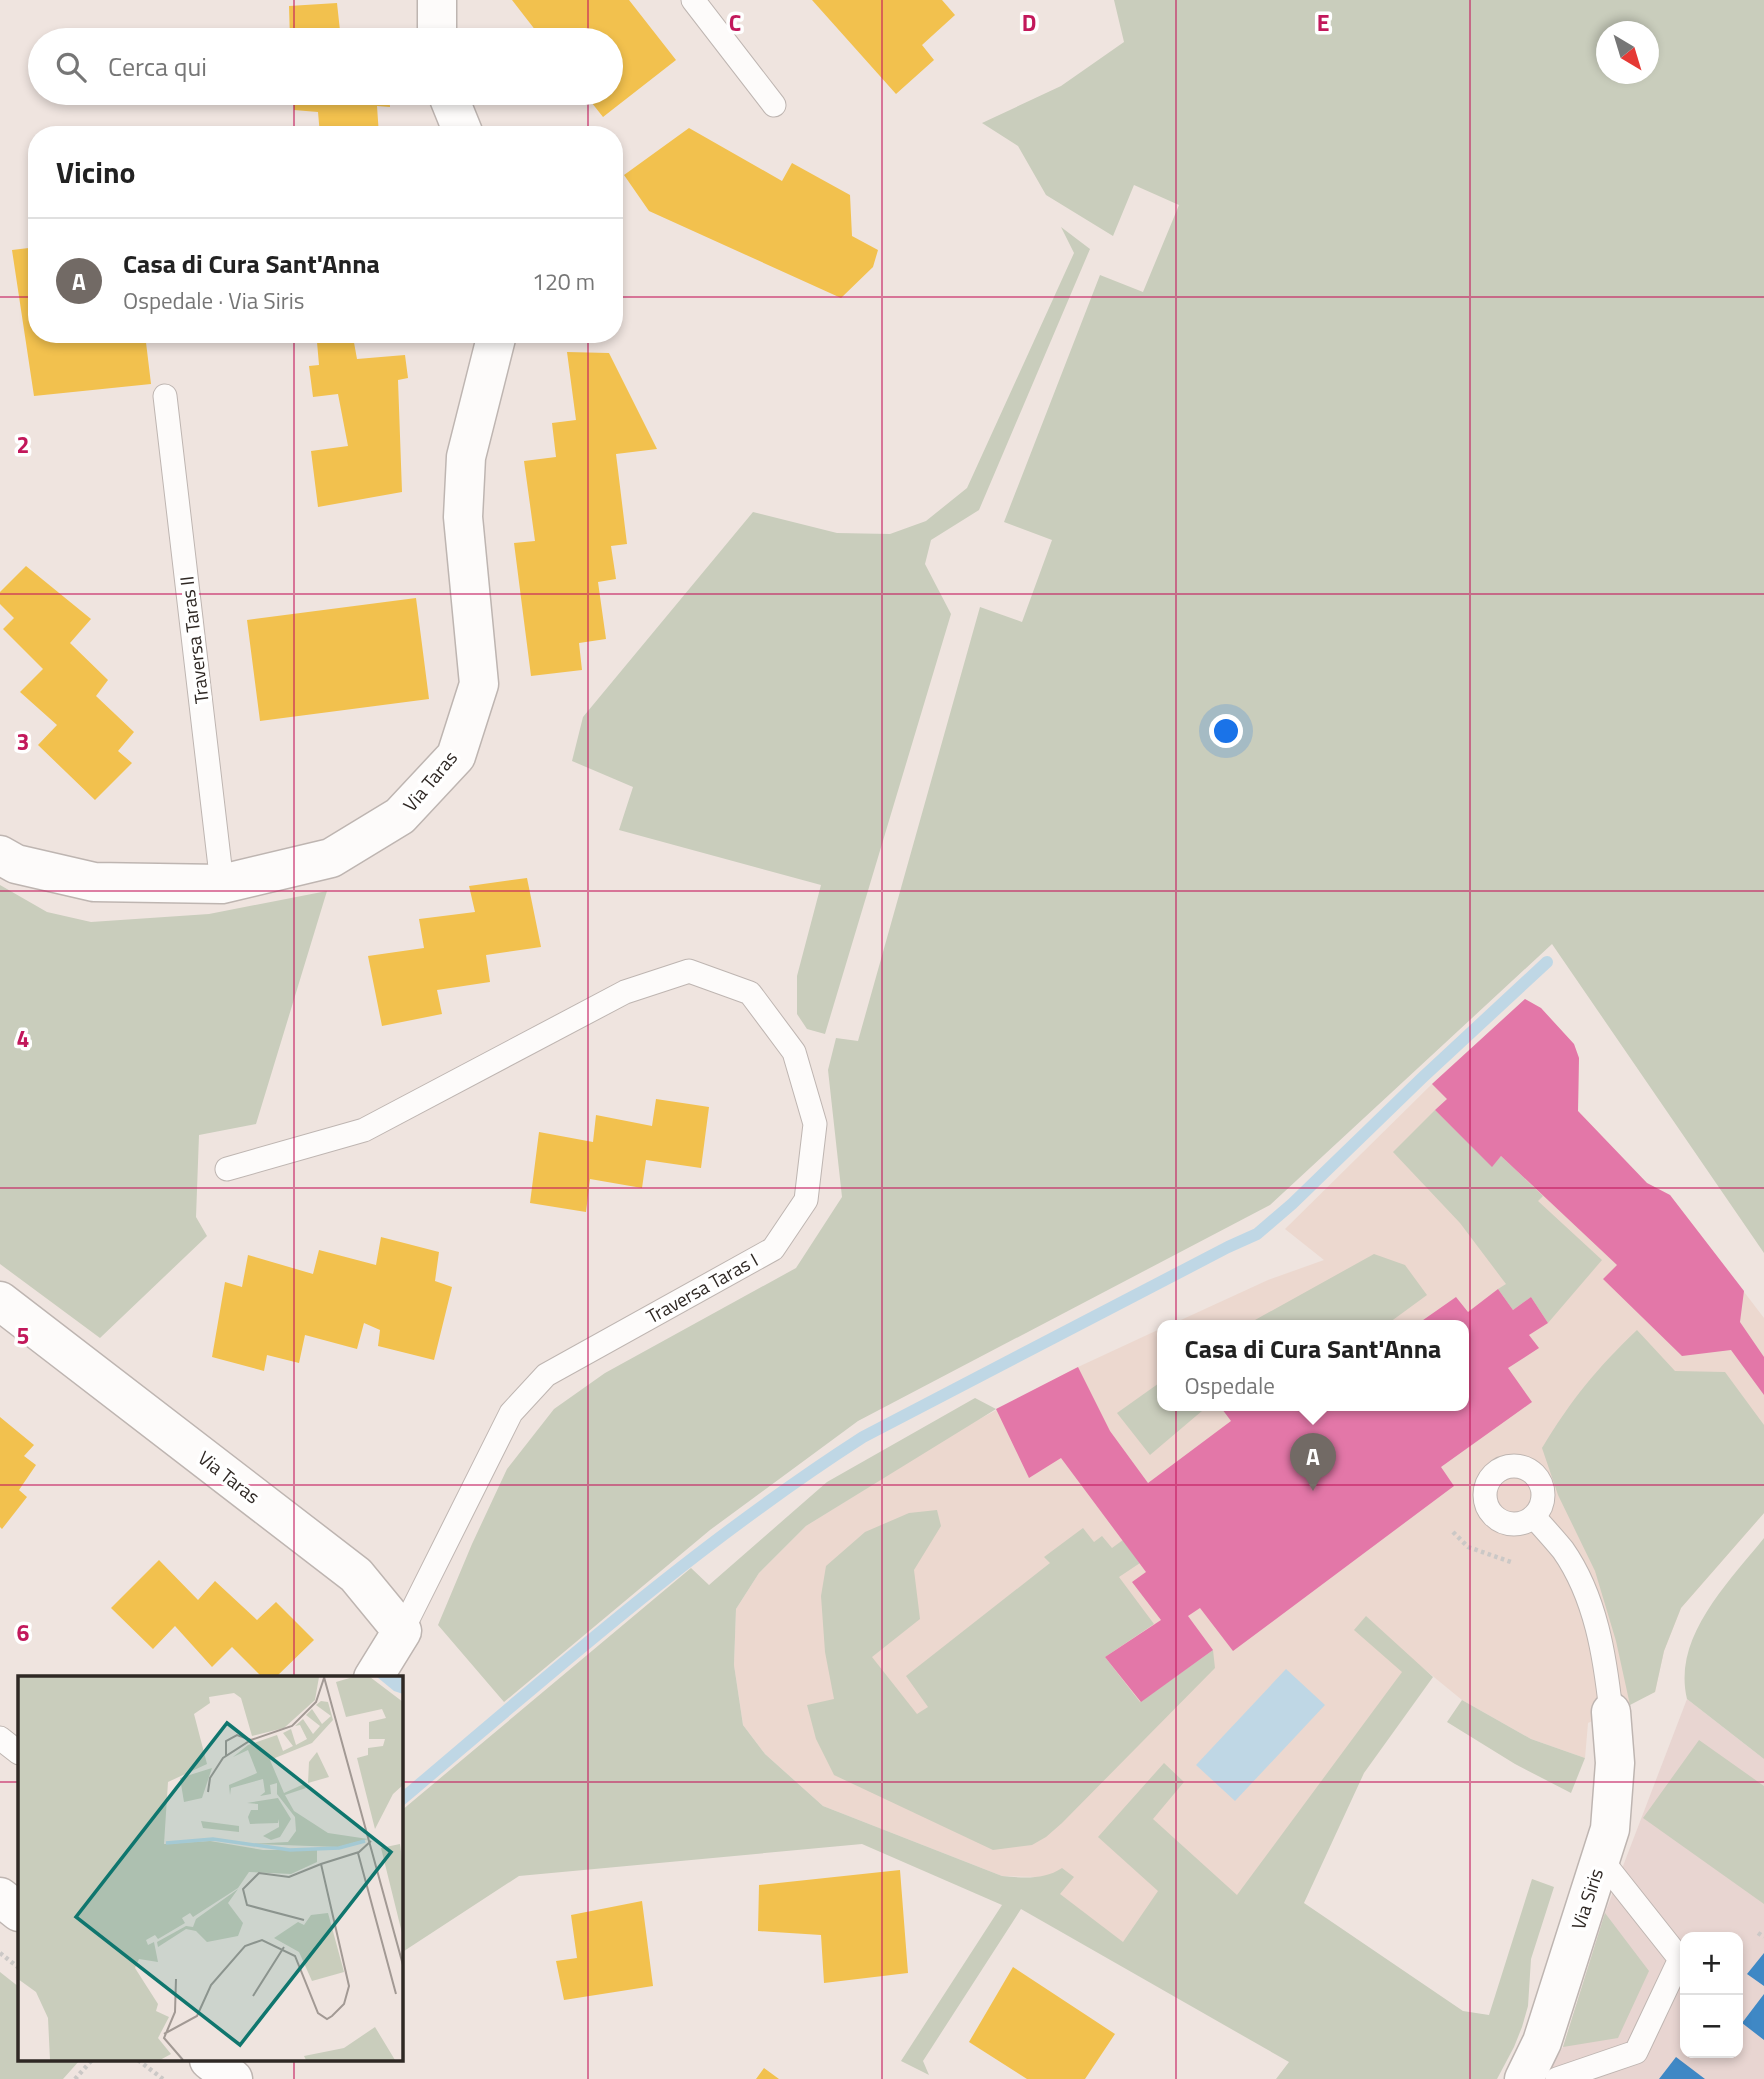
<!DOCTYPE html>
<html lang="it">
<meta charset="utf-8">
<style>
body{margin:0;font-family:"Titillium Web",sans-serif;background:#f6f6f6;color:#222}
.controls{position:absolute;right:21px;bottom:21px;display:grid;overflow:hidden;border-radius:14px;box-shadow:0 4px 10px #0003}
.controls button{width:63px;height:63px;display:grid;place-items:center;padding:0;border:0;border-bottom:2px solid #e0e0e0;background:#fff;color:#222;font:35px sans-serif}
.compass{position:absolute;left:1596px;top:21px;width:63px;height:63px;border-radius:50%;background:#fff;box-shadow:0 4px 10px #0003;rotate:142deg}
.you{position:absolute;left:1227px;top:732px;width:24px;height:24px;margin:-18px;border:5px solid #fff;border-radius:50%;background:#1a73e8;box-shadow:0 0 0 10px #1a73e833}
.badge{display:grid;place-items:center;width:46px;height:46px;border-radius:50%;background:#726a65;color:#fff;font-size:23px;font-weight:700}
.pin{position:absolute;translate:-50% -58px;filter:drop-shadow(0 2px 4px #0008)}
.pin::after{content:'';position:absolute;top:37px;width:24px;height:21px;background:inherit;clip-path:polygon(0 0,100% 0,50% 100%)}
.popup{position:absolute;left:1157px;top:1320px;width:312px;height:91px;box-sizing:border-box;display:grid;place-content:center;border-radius:14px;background:#fff;filter:drop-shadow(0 2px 5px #0005);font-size:23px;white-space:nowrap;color:#767676}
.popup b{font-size:26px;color:#222}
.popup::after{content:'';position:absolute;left:50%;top:100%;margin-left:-14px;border:14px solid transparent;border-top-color:#fff}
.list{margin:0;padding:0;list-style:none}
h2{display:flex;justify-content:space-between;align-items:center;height:91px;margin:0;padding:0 28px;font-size:30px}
h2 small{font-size:23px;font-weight:400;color:#767676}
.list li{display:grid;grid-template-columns:46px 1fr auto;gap:21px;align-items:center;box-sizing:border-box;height:126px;padding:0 28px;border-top:2px solid #e0e0e0}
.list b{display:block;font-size:26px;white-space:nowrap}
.list p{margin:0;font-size:23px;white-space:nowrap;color:#767676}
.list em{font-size:23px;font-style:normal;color:#767676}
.icon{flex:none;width:38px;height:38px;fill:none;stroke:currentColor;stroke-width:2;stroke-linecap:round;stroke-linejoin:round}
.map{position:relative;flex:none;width:1764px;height:2079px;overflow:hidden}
.search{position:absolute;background:#fff;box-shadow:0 4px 10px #0003;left:28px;top:28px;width:595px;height:77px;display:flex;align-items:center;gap:18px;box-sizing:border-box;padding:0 24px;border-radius:38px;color:#767676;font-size:26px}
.panel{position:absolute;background:#fff;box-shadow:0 4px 10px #0003;left:28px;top:126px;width:595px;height:217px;border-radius:28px}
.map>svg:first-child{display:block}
.built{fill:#ecd8cf}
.education{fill:#e8d5d1;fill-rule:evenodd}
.green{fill:#c9cdbc;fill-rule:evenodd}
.water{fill:#bfd7e5}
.homes{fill:#f2c14e}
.schools{fill:#3f88c5}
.health{fill:#e377a8}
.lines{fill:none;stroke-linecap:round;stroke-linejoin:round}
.stream{stroke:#bfd7e5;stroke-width:12}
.service-casing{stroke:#beb5b1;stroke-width:25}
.minor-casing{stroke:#beb5b1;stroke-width:41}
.tertiary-casing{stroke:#beb5b1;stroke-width:41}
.path{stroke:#cbc8c6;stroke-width:4.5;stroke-dasharray:3.5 3.5;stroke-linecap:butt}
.service{stroke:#fdfbfa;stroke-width:23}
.minor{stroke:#fdfbfa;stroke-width:38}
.tertiary{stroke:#fdfbfa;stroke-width:38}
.grid{fill:none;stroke:#c2185b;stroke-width:2;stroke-opacity:0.55}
.labels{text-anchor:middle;stroke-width:7;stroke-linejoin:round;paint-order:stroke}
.street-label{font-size:19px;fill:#2f2824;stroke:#fff}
.inset-river{fill:none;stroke:#bfd7e5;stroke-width:3.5}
.inset-road{fill:none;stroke:#a29994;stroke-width:2}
.view{fill:#0f766e;fill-opacity:0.15;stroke:#0f766e;stroke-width:3.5}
.inset-edge{fill:none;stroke:#2f2824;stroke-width:3.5}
.grid-label{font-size:23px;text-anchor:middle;font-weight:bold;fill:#c2185b;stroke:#fff;stroke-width:7;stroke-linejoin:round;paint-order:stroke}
</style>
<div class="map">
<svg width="1764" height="2079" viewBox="0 0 1764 2079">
<rect width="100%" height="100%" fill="#efe4df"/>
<path class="built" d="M1525,999l16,9 33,36 5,14 -1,53 69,72 23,12 94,123v195l-83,95 -17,43 -9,41 -67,31 -3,35 -54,-19 -69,-39 -44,-36 -233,338 -147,-125 -36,-1 -179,-70 -58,-52 -22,-29 -9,-60 2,-56 23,-36 47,-47 162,-101 110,-58 84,-39v77h302v-80h-294l98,-45 56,-20 -39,-31 147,-145z"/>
<path class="education" d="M1687,1699l77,60v320h-220l19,-32 42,-134zM1685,1937h53v116h-53z"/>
<path class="green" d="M1114,0h650v1253l-212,-309 -282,261 -412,216 -148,109 -206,172 -66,-77 34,-81 35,-75 47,-60 51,-36 191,-105 46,-71 -14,-127 8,-32 22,3 122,-434 42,15 30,-82 -48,-18 96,-247 43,17 36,-87 -45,-20 -21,51 -67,-41 -28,-49 -36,-23 79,-37 63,-44zM1606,32h42v42h-42z
M1061,227l29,22 -111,261 -48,30 -6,24 26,50 -126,420 -18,-5 -10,-15v-38l24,-91 -202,-55 14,-43 -61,-26 11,-44 170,-205 84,21 53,1 36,-13 41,-33 107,-235z
M0,885l47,27 44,10 118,-8 118,-23 -71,233 -57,11 -3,82 11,19 -107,102 -100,-74z
M1435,1110l57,56 9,-10 42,40 -5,5 64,59 -54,63 -17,-26 -18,13 -15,-21 8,-5 -46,-61 -67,-71z
M1374,1254l31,11 22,30 -41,30h-140z
M1637,1330l38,41 50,1 39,53v88l-83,95 -17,43 -9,41 -25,13 -14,-64 -21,-70 -37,-76 -16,-47c29,-48 55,-80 95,-118z
M1162,1381v24h47l-59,50 -33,-42z
M975,1398l21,11 -190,117 -47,47 -23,36 -2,56 9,60 22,29 58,52 179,70c21,2 42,4 60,-8l12,9 -14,17 63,48 35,-51 -60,-54 66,-74 20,19 -31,37 84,76 165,-223 -48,-42 12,-14 67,61 -69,96 -60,130 159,108 26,4 43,-136 22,8 -23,72 -3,47 -6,21 -8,20 -17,32h-221l13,-17 -268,-153 -98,152 6,14 -28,-14 101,-156 -140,-61 -343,32 -118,77v-142l290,-243 18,17 118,-103z
M937,1510l4,16 -27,44 6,49 -48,38 45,57 11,-7 -22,-31 144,-113 -6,-6 39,-29 11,14 8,-6 10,12 11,-8 17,23 -21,14 35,47 -49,33 35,45 73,-52 2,18 -153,155 -16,14 -14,8 -39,5 -159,-75 -18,-36 -9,-34 27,-6 -9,-47 -4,-56 5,-30 39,-34 44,-19z
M1764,1538v221l-77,-60c-15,-62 42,-117 77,-161z
M1462,1700l69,39 54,19 -14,35 -56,-29 -68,-42z
M1699,1740l65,46v118l-121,-86z
M1605,1913l44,58 -31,67 -55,9z
M0,1972l19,15v73h61l-17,19h-63z"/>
<path class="water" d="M1286,1669l39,36 -90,96 -39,-36z"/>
<path class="homes" d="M512,0h117l47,60 -73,57 -19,-24h27v-53h-68z
M812,0h130l13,15 -33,30 12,15 -38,34z
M337,3l4,37h-51l-1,-34z
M293,93h96l1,14 -13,-1 2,29h-59l-2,-23 -24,-2z
M689,128l93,53 10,-18 58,32 2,41 26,14 -5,17 -32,31 -192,-87 -25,-36z
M37,247v87h108l6,50 -117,12 -22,-146z
M353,337l4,22 48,-4 3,23 -10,2 4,112 -84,15 -7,-56 37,-5 -10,-52 -25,3 -4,-31 10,-1 -2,-23z
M567,352l42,1 48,96 -41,5 11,90 -16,2 5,33 -18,3 8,57 -27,4 3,27 -51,6 -17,-133 21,-2 -11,-80 32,-4 -4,-34 24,-3z
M26,566l65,53 -21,24 38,37 -12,16 38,36 -16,19 14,12 -37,37 -57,-55 19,-20 -37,-33 23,-23 -40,-40 11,-11 -14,-14v-12z
M416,598l13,101 -169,22 -13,-101z
M527,878l14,69 -55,8 4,27 -53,8 5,24 -60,12 -14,-70 56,-8 -5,-29 56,-7 -6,-26z
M656,1099l53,8 -8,61 -55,-8 -4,28 -52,-9 -4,33 -56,-9 9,-71 54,10 3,-27 56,11z
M381,1237l58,15 -4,29 17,6 -18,73 -56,-14 2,-16 -16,-7 -7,26 -52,-14 -6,28 -32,-8 -3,16 -52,-14 13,-75 17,5 6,-32 65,19 6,-24 57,15z
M0,1417l34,28 -10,11 12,9 -17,25 8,7 -25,32 -2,-2z
M159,1560l39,40 17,-19 42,39 19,-18 38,38 -39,38h-12l-31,-31 -20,20 -37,-41 -22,23 -42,-41z
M900,1870l8,103 -84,10 -3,-48 -63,-4 1,-46z
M642,1901l11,85 -89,14 -8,-39 21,-3 -6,-43z
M1013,1967l102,67 -30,45h-58l-58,-37z
M764,2068l15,11h-23z"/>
<path class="schools" d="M1764,1953v33l-17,-12z
M1764,1994v46l-22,-17z
M1676,2057l29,22h-46z"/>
<path class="health" d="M1525,999l16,9 33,36 5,14 -1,53 69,72 23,12 74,96 -4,31 24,35v38l-33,-45 -49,6 -79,-77 14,-14 -116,-109 -9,11 -57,-57 12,-11 -15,-15z
M1498,1289l15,21 18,-13 17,26 -19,12 10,13 -31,20 24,34 -91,65 13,19 -221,165 -33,-43 -12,8 25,34 -72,52 -36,-45 56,-37 -29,-38 14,-10 -85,-114 -32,20 -33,-69 82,-42 32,64 38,52 83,-62 -12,-16h73l3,5 7,-5h162v-80h-48l40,-28 12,15z"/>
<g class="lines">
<path class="stream" d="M401,1800c149,-126 297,-257 462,-363l365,-190 29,-13 35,-30 130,-126 125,-116"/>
<defs>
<path id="service" d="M693,0l81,105
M165,396l57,488
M227,1169l137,-39 261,-138 64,-21 61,22 44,59 21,72 -9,76 -33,49 -227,126 -35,38 -109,218
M1485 1495a29 29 0 1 1 58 0a29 29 0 1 1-58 0Z
M1534,1517c10,11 20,22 29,33 33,47 42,107 48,162
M0,1738l19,15
M1557,2079l79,-27 44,-93 -80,-101"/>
<path id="minor" d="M437,0v40
M447,93l17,42
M0,855l16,9 78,18 128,2 109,-26 69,-42 56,-60 23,-72 -16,-167 3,-60 31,-123
M0,1301l356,274 46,56 -29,47
M1524,2079l18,-37 68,-213 5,-66 -4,-51"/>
<path id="tertiary" d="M0,1897l19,15
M209,2060l24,19"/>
</defs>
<use href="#service" class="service-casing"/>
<use href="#minor" class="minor-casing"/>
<use href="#tertiary" class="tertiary-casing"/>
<path class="path" d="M1453,1532l15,15 43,15
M1758,1933l6,4
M0,1953l19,15
M138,2060l25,19
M75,2079l17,-19"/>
<use href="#service" class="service"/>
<use href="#minor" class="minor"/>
<use href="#tertiary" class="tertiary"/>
</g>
<path class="grid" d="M294,0v40M588,0v40M882,0v2079M1176,0v2079M1470,0v2079M294,93v42M588,93v42M0,297h37M614,297h1150M294,334v1344M588,334v1745M0,594h1764M0,891h1764M0,1188h1764M0,1485h1764M0,1782h19M401,1782h1363M294,2060v19"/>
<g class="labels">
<g class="street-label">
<text transform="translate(194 640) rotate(-97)" y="7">Traversa Taras II</text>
<text transform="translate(430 781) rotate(-50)" y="7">Via Taras</text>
<text transform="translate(702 1288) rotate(-29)" y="7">Traversa Taras I</text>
<text transform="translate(229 1477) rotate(38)" y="7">Via Taras</text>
<text transform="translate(1587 1899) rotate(-72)" y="7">Via Siris</text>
</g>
</g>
<g transform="translate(18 1676)">
<rect width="385" height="385" fill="#efe4df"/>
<path d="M0,1h301l-4,23 -31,28 -32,8 -11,-38 -7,-5 -25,4 1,6 -16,11 13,50 -39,18 -4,62 46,-3 53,9h54v12l-26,12 -42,-2 -11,16 -45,29 -3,-4 -8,5 3,5 -27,16 -3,-4 -9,5 2,5 6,-3 4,20 -19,-3 -4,9 23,36 -2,7 13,6 -11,21 13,16 -11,6h-110l-2,-42 -12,-26 -18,-13zM335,1h17l33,25v83l-10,9 -18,35 -18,-71 11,-3v-7l15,-2 2,-7h-16v-17l17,-4 -4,-9 -36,8 -10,-35zM303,25l7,1 5,18 -21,23 -42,17 14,33 20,-9 2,4 -21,7 9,16 34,22 40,6 -30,8 -87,-3 37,-2 8,-11 -1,-14 -18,-23v-11l-7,2 1,9 -11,2 5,-4 -2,-13 -32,9 -1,7 -1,-10 28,-12 -9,-23 -15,7 15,-12 29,-10 6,16 10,-5 -10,-13 8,-4 5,16 11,-6 -7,-14 -5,1 8,-7 10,15 7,-8 -14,-11 6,-6 10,15 9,-8 -15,-11zM299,76l12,25 -21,6 1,-21zM194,92l-10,30 -18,4 -4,-24zM260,122l13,21 -11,18 -9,3 -8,-4 16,-9v-8l-1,4 -28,1 -2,-7 3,-7h7v-6l-11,-1zM183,145l38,5v6l-36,-4zM382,168l3,23v70l-22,-89zM220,213l-10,14 15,20 -5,13 -31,6 -11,-11 -10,-2 -28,18 -1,-5 29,-16 7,1 3,-8zM310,237l16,59 -32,9 -13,-29 -25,-14 24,-16 6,3 7,-10zM357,351l20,33h-89l-2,-4 40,-8z" fill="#c9cdbc"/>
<path d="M359,1h26v17l-9,-3z" fill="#bfd7e5"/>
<path class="inset-river" d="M148,167l47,-4 77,11 49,-2 26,-7"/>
<path class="inset-road" d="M306,1l79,288M208,80v-15l11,-6 14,5M190,116l2,-14 13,-20 28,-18 41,-14 24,-24 8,-24M340,177l38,141M286,244l-57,-15 -4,-16 16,-16 30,4 32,-13M158,303l-1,33 -11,26 19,22M235,320l31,-49M146,358l33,-18 14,-31 34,-39 17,-6 33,16 23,57 9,6 5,-3 12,-12 5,-18 -28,-122 38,-12 12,-11"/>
<path class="view" d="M209,47l164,129 -151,193 -164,-128z"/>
<rect width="385" height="385" class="inset-edge"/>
</g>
<g class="grid-label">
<text x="735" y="31">C</text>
<text x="1029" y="31">D</text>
<text x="1323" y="31">E</text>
<text x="23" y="453">2</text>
<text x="23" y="750">3</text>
<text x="23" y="1047">4</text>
<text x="23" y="1344">5</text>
<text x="23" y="1641">6</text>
</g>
</svg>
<div class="controls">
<button>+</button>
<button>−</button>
</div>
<svg class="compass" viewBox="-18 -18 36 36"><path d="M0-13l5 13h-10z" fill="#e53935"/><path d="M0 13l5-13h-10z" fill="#767676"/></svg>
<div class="you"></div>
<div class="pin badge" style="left:1313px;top:1491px">A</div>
<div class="popup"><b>Casa di Cura Sant'Anna</b>Ospedale</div>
<div class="search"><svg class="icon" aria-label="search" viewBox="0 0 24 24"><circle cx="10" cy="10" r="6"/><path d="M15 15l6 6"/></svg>Cerca qui</div>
<section class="panel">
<h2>Vicino<small></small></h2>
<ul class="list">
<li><span class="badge">A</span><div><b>Casa di Cura Sant'Anna</b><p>Ospedale · Via Siris</p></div><em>120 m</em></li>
</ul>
</section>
</div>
